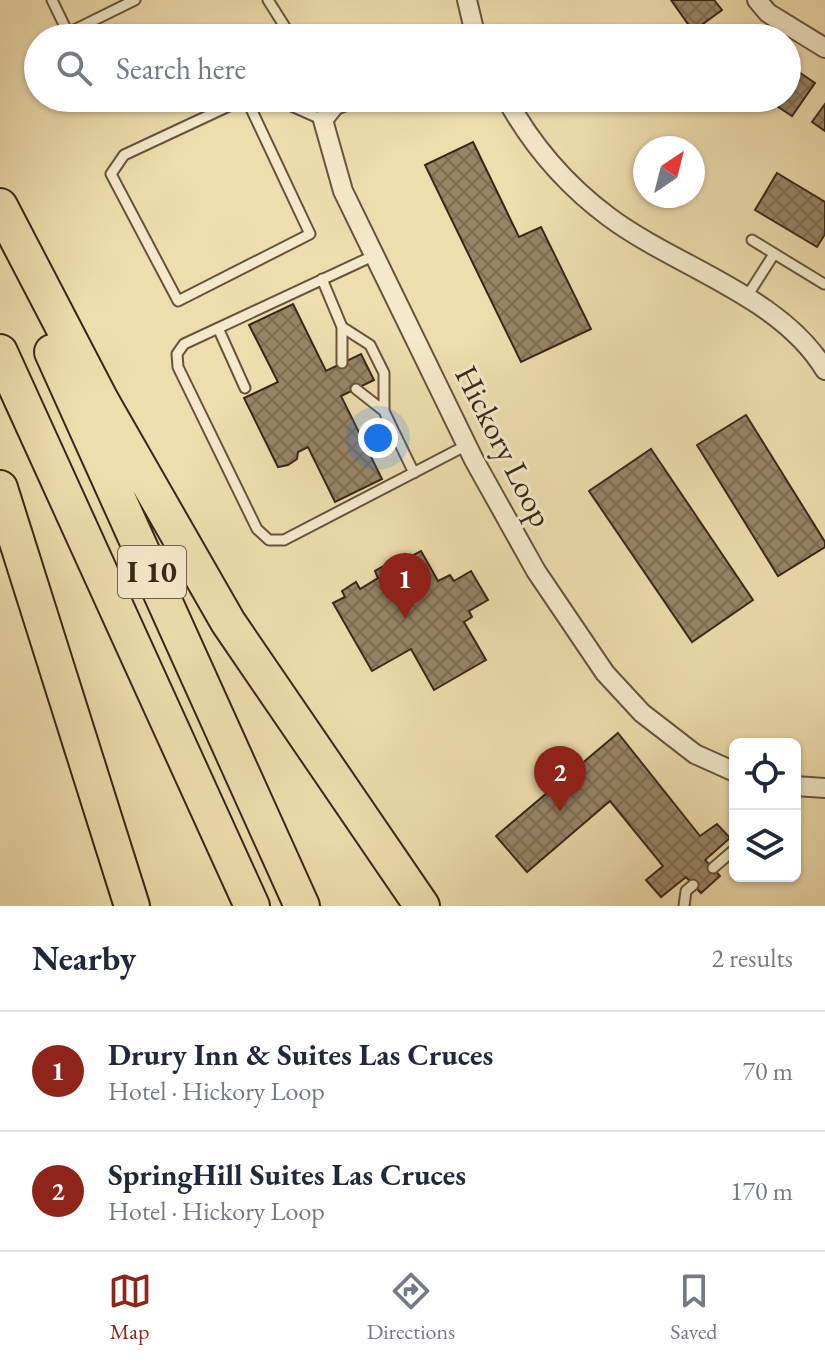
<!DOCTYPE html>
<meta charset="utf-8">
<style>
body{margin:0;font-family:"EB Garamond",serif;background:#f2f2f3;color:#1f2937}
.controls{position:absolute;right:24px;bottom:24px;display:grid;overflow:hidden;border-radius:12px;box-shadow:0 2px 6px #0004}
.controls button{width:72px;height:72px;display:grid;place-items:center;padding:0;border:0;border-bottom:2px solid #e0e1e3;background:#fff;color:#1f2937;font:40px sans-serif}
.compass{position:absolute;left:633px;top:136px;width:72px;height:72px;border-radius:50%;background:#fff;box-shadow:0 2px 6px #0004;rotate:35deg}
.you{position:absolute;left:378px;top:438px;width:28px;height:28px;margin:-20px;border:6px solid #fff;border-radius:50%;background:#1a73e8;box-shadow:0 0 0 12px #1a73e833}
.badge{display:grid;place-items:center;width:52px;height:52px;border-radius:50%;background:#8f2418;color:#fff;font-size:26px;font-weight:700}
.pin{position:absolute;translate:-50% -66px;filter:drop-shadow(0 2px 4px #0008)}
.pin::after{content:'';position:absolute;top:42px;width:28px;height:24px;background:inherit;clip-path:polygon(0 0,100% 0,50% 100%)}
.list{margin:0;padding:0;list-style:none}
h2{display:flex;justify-content:space-between;align-items:center;height:104px;margin:0;padding:0 32px;font-size:34px}
h2 small{font-size:26px;font-weight:400;color:#747a83}
.list li{display:grid;grid-template-columns:52px 1fr auto;gap:24px;align-items:center;box-sizing:border-box;height:120px;padding:0 32px;border-top:2px solid #e0e1e3}
.list b{display:block;font-size:30px;white-space:nowrap}
.list p{margin:0;font-size:26px;white-space:nowrap;color:#747a83}
.list em{font-size:26px;font-style:normal;color:#747a83}
.icon{flex:none;width:44px;height:44px;fill:none;stroke:currentColor;stroke-width:2;stroke-linecap:round;stroke-linejoin:round}
.map{position:relative;flex:none;width:825px;height:906px;overflow:hidden}
.search{position:absolute;background:#fff;box-shadow:0 2px 6px #0004;left:24px;right:24px;top:24px;height:88px;display:flex;align-items:center;gap:20px;box-sizing:border-box;padding:0 28px;border-radius:44px;color:#747a83;font-size:30px}
.sheet{height:344px;background:#fff}
nav{display:flex;justify-content:space-around;align-items:center;box-sizing:border-box;height:112px;border-top:2px solid #e0e1e3;background:#fff;font-size:22px;color:#747a83}
nav a{display:grid;justify-items:center;gap:4px}
nav .on{color:#8f2418}
.map>svg:first-child{display:block}
.building{fill:url(#building-cross-hatch);stroke:#3b2619;stroke-width:2}
.lines{fill:none;stroke-linecap:round;stroke-linejoin:round}
.service-casing{stroke:#68543e;stroke-width:13}
.minor-casing{stroke:#68543e;stroke-width:22}
.motorway-casing{stroke:#3b2619;stroke-width:38}
.service{stroke:#f4e9ca;stroke-width:9}
.minor{stroke:#f4e9ca;stroke-width:18}
.motorway{stroke:#eeddad;stroke-width:34}
.labels{text-anchor:middle;stroke-width:6;stroke-linejoin:round;paint-order:stroke}
.shield{fill:#f4e9ca;stroke:#72604e;stroke-width:2}
.shield-label{font-size:30px;font-weight:bold;fill:#3b2619}
.street-label{font-size:32px;fill:#3b2619;stroke:#f4e9ca}
</style>
<div class="map">
<svg width="825" height="906" viewBox="0 0 825 906">
<defs>
<pattern id="building-cross-hatch" width="8" height="8" patternUnits="userSpaceOnUse" patternTransform="scale(2)"><rect width="8" height="8" fill="#988566"/><path d="M0 0l8 8M0 8l8-8" fill="none" stroke="#7d6d53"/></pattern>
</defs>
<rect width="100%" height="100%" fill="#eeddad"/>
<filter id="stains"><feTurbulence type="fractalNoise" baseFrequency=".0025" numOctaves="4"/><feColorMatrix values="0 0 0 0 .2 0 0 0 0 .09 0 0 0 0 .02 0 0 0 .5 -.17"/></filter>
<radialGradient id="worn" r=".72"><stop offset=".6" stop-color="#630" stop-opacity="0"/><stop offset="1" stop-color="#630" stop-opacity=".3"/></radialGradient>
<path class="building" d="M671,0h43l8,10 -29,21z
M727,26l17,12h-26z
M787,64l28,19 -23,33 -27,-18h22z
M825,104v27l-13,-9z
M473,142l46,95 22,-10 50,102 -70,33 -96,-197z
M777,173l48,29v32l-8,13 -62,-37z
M293,304l33,67 35,-17 13,26 -33,16 41,83 -47,23 -27,-55 -10,5 -1,7 -9,6 -10,2 -34,-69 34,-16 -29,-57z
M746,415l79,127v5l-47,29 -81,-131z
M651,449l102,151 -61,42 -103,-151z
M421,551l17,30 12,-6 4,6 17,-10 17,29 -19,11 3,6 -8,5 22,38 -52,30 -23,-41 -39,22 -39,-68 12,-6 -3,-6 14,-9 4,7 18,-11 -3,-7 30,-17 3,4z
M618,733l82,103 17,-12 13,14 -25,22 15,16 -19,17 -15,-16 -25,20 -15,-17 17,-14 -53,-65 -83,71 -31,-36z"/>
<g class="lines">
<defs>
<path id="service" d="M52,0l16,33 67,-33
M268,0l24,38
M246,98l64,136 -132,67 -67,-127 13,-19 122,-57 41,6 36,16
M752,240l72,44
M375,255l-191,89 -7,10 1,13 79,162 12,11h15l183,-95
M322,279l20,48 28,18 14,28v38l30,62
M746,298l28,-44
M342,327v36
M218,328l27,60
M356,389l28,22
M713,868l22,-19
M684,906l2,-15 7,-6"/>
<path id="minor" d="M467,0l9,38
M757,0l11,13 57,35
M354,98l-19,7 -12,15 20,71 131,269 62,111 69,102 37,40 53,41 40,18
M506,98c25,46 60,87 103,119 67,50 172,79 216,153
M795,786l30,2"/>
<path id="motorway" d="M0,206l102,196 126,220 194,284
M0,352l252,554
M52,352l250,554
M0,488l132,418"/>
</defs>
<use href="#service" class="service-casing"/>
<use href="#minor" class="minor-casing"/>
<use href="#motorway" class="motorway-casing"/>
<use href="#service" class="service"/>
<use href="#minor" class="minor"/>
<use href="#motorway" class="motorway"/>
</g>
<g class="labels">
<rect class="shield" x="118" y="546" width="68" height="52" rx="6"/>
<g class="shield-label">
<text x="152" y="582">I 10</text>
</g>
<g class="street-label">
<text transform="translate(504 446) rotate(63)" y="11">Hickory Loop</text>
</g>
</g>
<rect width="100%" height="100%" filter="url(#stains)"/>
<rect width="100%" height="100%" fill="url(#worn)"/>
</svg>
<div class="controls">
<button><svg class="icon" aria-label="locate" viewBox="0 0 24 24"><circle cx="12" cy="12" r="6"/><path d="M12 2v4M12 18v4M2 12h4M18 12h4"/></svg></button>
<button><svg class="icon" aria-label="layers" viewBox="0 0 24 24"><path d="M12 4l9 5-9 5-9-5zM3 14l9 5 9-5"/></svg></button>
</div>
<svg class="compass" viewBox="-18 -18 36 36"><path d="M0-13l5 13h-10z" fill="#e53935"/><path d="M0 13l5-13h-10z" fill="#747a83"/></svg>
<div class="you"></div>
<div class="pin badge" style="left:405px;top:619px">1</div>
<div class="pin badge" style="left:560px;top:812px">2</div>
<div class="search"><svg class="icon" aria-label="search" viewBox="0 0 24 24"><circle cx="10" cy="10" r="6"/><path d="M15 15l6 6"/></svg>Search here</div>
</div>
<section class="sheet">
<h2>Nearby<small>2 results</small></h2>
<ul class="list">
<li><span class="badge">1</span><div><b>Drury Inn &amp; Suites Las Cruces</b><p>Hotel · Hickory Loop</p></div><em>70 m</em></li>
<li><span class="badge">2</span><div><b>SpringHill Suites Las Cruces</b><p>Hotel · Hickory Loop</p></div><em>170 m</em></li>
</ul>
</section>
<nav>
<a class="on"><svg class="icon" aria-label="map" viewBox="0 0 24 24"><path d="M3 6l6-2 6 2 6-2v14l-6 2-6-2-6 2zM9 4v14M15 6v14"/></svg>Map</a>
<a><svg class="icon" aria-label="directions" viewBox="0 0 24 24"><path d="M12 3l9 9-9 9-9-9zM9 14v-3h6M13 9l2 2-2 2"/></svg>Directions</a>
<a><svg class="icon" aria-label="saved" viewBox="0 0 24 24"><path d="M7 4h10v16l-5-4-5 4z"/></svg>Saved</a>
</nav>
